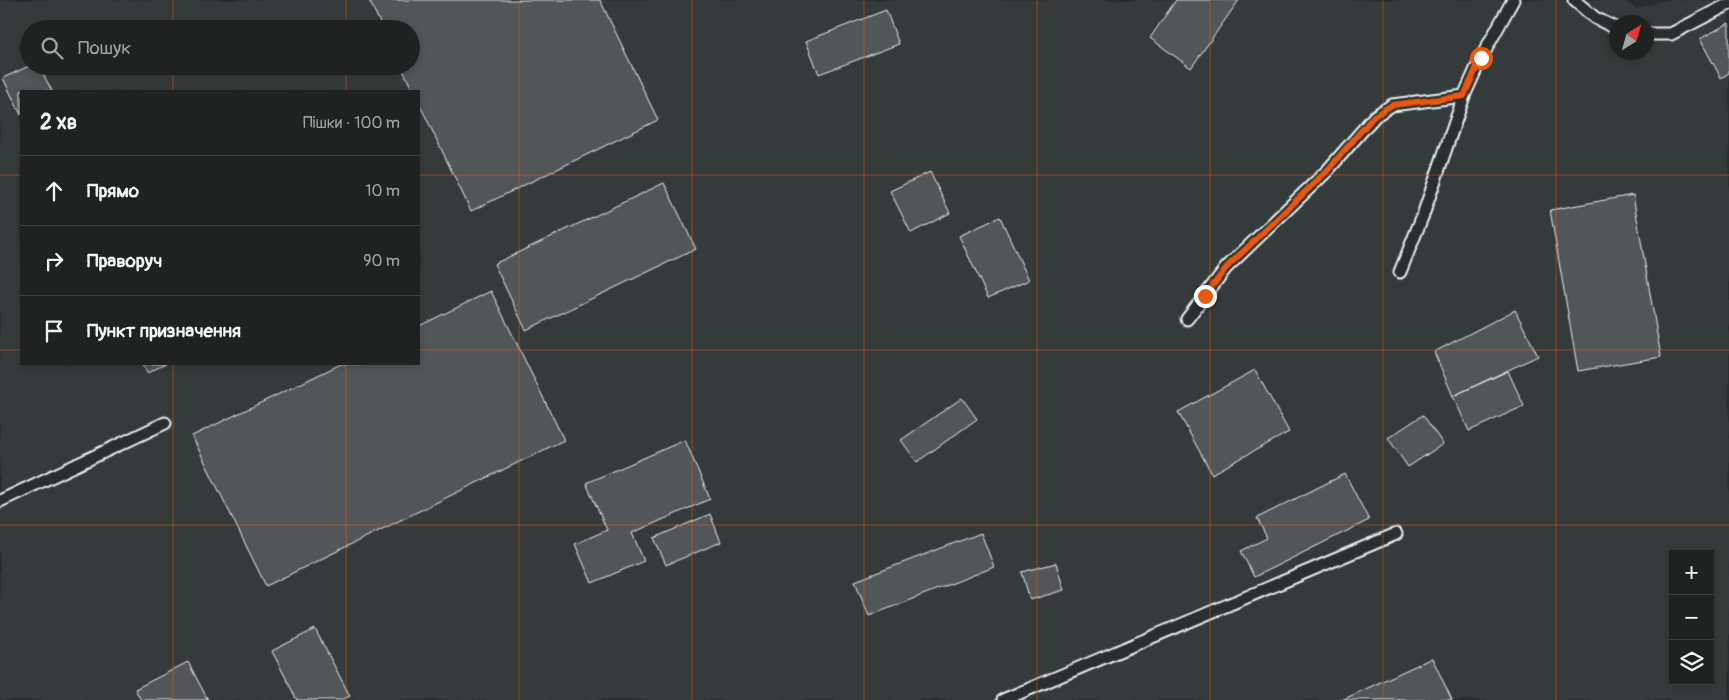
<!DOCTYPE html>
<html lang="uk">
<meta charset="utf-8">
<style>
body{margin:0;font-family:Pangolin,sans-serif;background:#2d2f2f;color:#f1f3f6}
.controls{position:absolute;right:15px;bottom:15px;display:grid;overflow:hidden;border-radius:0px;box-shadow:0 2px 8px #0003}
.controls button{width:45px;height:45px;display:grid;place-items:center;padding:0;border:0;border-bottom:1px solid #3d3f40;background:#202222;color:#f1f3f6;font:25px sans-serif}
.compass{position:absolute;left:1609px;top:15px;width:45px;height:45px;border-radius:50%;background:#202222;box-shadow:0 2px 8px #0003;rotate:37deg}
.stop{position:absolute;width:15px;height:15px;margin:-11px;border:4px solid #ea580c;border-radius:50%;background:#fff}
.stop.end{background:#ea580c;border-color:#fff;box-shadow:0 1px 5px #0008}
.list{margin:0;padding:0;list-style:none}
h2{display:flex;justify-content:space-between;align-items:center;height:65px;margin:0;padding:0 20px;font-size:21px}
h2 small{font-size:16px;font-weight:400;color:#a2a4a5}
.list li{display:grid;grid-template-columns:32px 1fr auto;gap:15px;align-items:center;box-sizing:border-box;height:70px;padding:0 20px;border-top:1px solid #3d3f40}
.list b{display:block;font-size:19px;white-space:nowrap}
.list em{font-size:16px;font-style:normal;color:#a2a4a5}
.icon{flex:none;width:28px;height:28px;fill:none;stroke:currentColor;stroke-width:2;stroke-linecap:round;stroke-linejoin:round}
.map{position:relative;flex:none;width:1729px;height:700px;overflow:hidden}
.search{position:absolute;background:#202222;box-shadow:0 2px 8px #0003;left:20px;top:20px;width:400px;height:55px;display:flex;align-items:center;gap:12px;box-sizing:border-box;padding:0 18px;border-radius:28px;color:#a2a4a5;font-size:19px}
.panel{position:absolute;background:#202222;box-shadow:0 2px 8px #0003;left:20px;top:90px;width:400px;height:275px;border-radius:0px}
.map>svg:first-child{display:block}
.built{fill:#363a3b;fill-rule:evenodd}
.building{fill:#535759;stroke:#e8f1f8}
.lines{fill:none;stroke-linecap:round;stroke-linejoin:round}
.service-casing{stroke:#e8f1f8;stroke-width:15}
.service{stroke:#2a2d2e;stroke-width:11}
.route{stroke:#ea580c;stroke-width:6}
.grid{fill:none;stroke:#e8590c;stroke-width:1;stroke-opacity:0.55}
</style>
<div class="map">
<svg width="1729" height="700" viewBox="0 0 1729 700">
<rect width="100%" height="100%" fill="#2a2d2e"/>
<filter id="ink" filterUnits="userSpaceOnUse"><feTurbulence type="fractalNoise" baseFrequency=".02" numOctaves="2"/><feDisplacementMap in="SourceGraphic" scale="10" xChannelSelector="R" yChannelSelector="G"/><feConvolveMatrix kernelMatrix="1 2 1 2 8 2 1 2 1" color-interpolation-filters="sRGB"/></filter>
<g filter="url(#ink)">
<path class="built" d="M0,0h1624l12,9 29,-9h64v700h-1729zM1616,22h30v30h-30zM29,29h382v37h-382zM21,91h398v273h-398zM1673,554h37v127h-37z"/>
<path class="building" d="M369,0h231l58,120 -187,91 -52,-108v-12h-6l-12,-25h10v-37h-28z
M1176,0h63l-48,68 -41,-30z
M886,10l13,34 -80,30 -13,-33z
M1729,23v50l-8,5 -21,-39z
M29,66h10l13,25h-31v24l-18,-37z
M930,172l20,41 -39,20 -21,-42z
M664,183l32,66 -170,81 -32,-66z
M1633,195l28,162 -83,14 -28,-161z
M1000,217l29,63 -41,18 -29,-62z
M491,291l73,149 -298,146 -74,-150 149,-72h78v-38z
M1515,310l23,46 -85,40 -19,-44z
M143,364h23l-19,9z
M1255,370l34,62 -77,42 -34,-62z
M1508,371l16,35 -55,25 -16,-35z
M962,398l15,21 -60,43 -16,-22z
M1423,415l20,29 -35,23 -20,-29z
M685,440l25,59 -78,34 12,28 -52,22 -17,-39 32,-14 -21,-47z
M1345,474l24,46 -115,57 -13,-26 26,-13 -10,-20z
M710,514l11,28 -55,23 -12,-27z
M981,533l13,34 -125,49 -14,-35z
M1056,563l8,27 -34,10 -8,-28z
M315,629l35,67 -9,4h-44l-25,-49z
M1432,658l20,42h-110z
M188,662l20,38h-67l-6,-11z"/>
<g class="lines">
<defs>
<path id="service" d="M1574,0l21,18 21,10
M1646,34h25l58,-30
M1400,272l23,-57 41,-119 17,-38 32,-58
M1187,319l39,-51 101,-97 48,-55 17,-11 72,-9
M0,501l165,-78
M1003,700l393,-166"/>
</defs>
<use href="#service" class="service-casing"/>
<use href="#service" class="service"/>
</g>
</g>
<g class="lines" filter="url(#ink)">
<path class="route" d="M1205,296l21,-28 101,-97 47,-55 18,-11 72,-9 17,-38"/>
</g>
<path class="grid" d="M173,0v29M346,0v29M519,0v700M692,0v700M864,0v700M1037,0v700M1210,0v700M1383,0v700M1556,0v700M173,66v25M346,66v25M0,175h21M419,175h1310M0,350h21M419,350h1310M173,364v336M346,364v336M0,525h1729"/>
</svg>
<div class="controls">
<button>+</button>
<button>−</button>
<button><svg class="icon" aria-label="layers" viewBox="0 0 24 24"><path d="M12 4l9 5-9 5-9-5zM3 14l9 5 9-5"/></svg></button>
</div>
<svg class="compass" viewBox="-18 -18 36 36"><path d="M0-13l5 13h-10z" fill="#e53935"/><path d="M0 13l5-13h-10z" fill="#a2a4a5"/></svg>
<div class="stop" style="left:1481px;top:58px"></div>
<div class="stop end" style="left:1205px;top:296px"></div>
<div class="search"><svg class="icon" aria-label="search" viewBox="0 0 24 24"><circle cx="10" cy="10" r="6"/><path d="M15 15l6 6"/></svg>Пошук</div>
<section class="panel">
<h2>2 хв<small>Пішки · 100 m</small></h2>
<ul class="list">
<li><svg class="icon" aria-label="ahead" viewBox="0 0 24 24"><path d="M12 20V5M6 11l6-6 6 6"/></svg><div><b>Прямо</b></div><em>10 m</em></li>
<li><svg class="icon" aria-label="right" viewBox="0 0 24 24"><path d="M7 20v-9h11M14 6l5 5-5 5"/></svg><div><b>Праворуч</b></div><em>90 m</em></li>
<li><svg class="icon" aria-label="arrive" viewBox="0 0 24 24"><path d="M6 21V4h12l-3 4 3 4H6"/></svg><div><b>Пункт призначення</b></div></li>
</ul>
</section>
</div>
